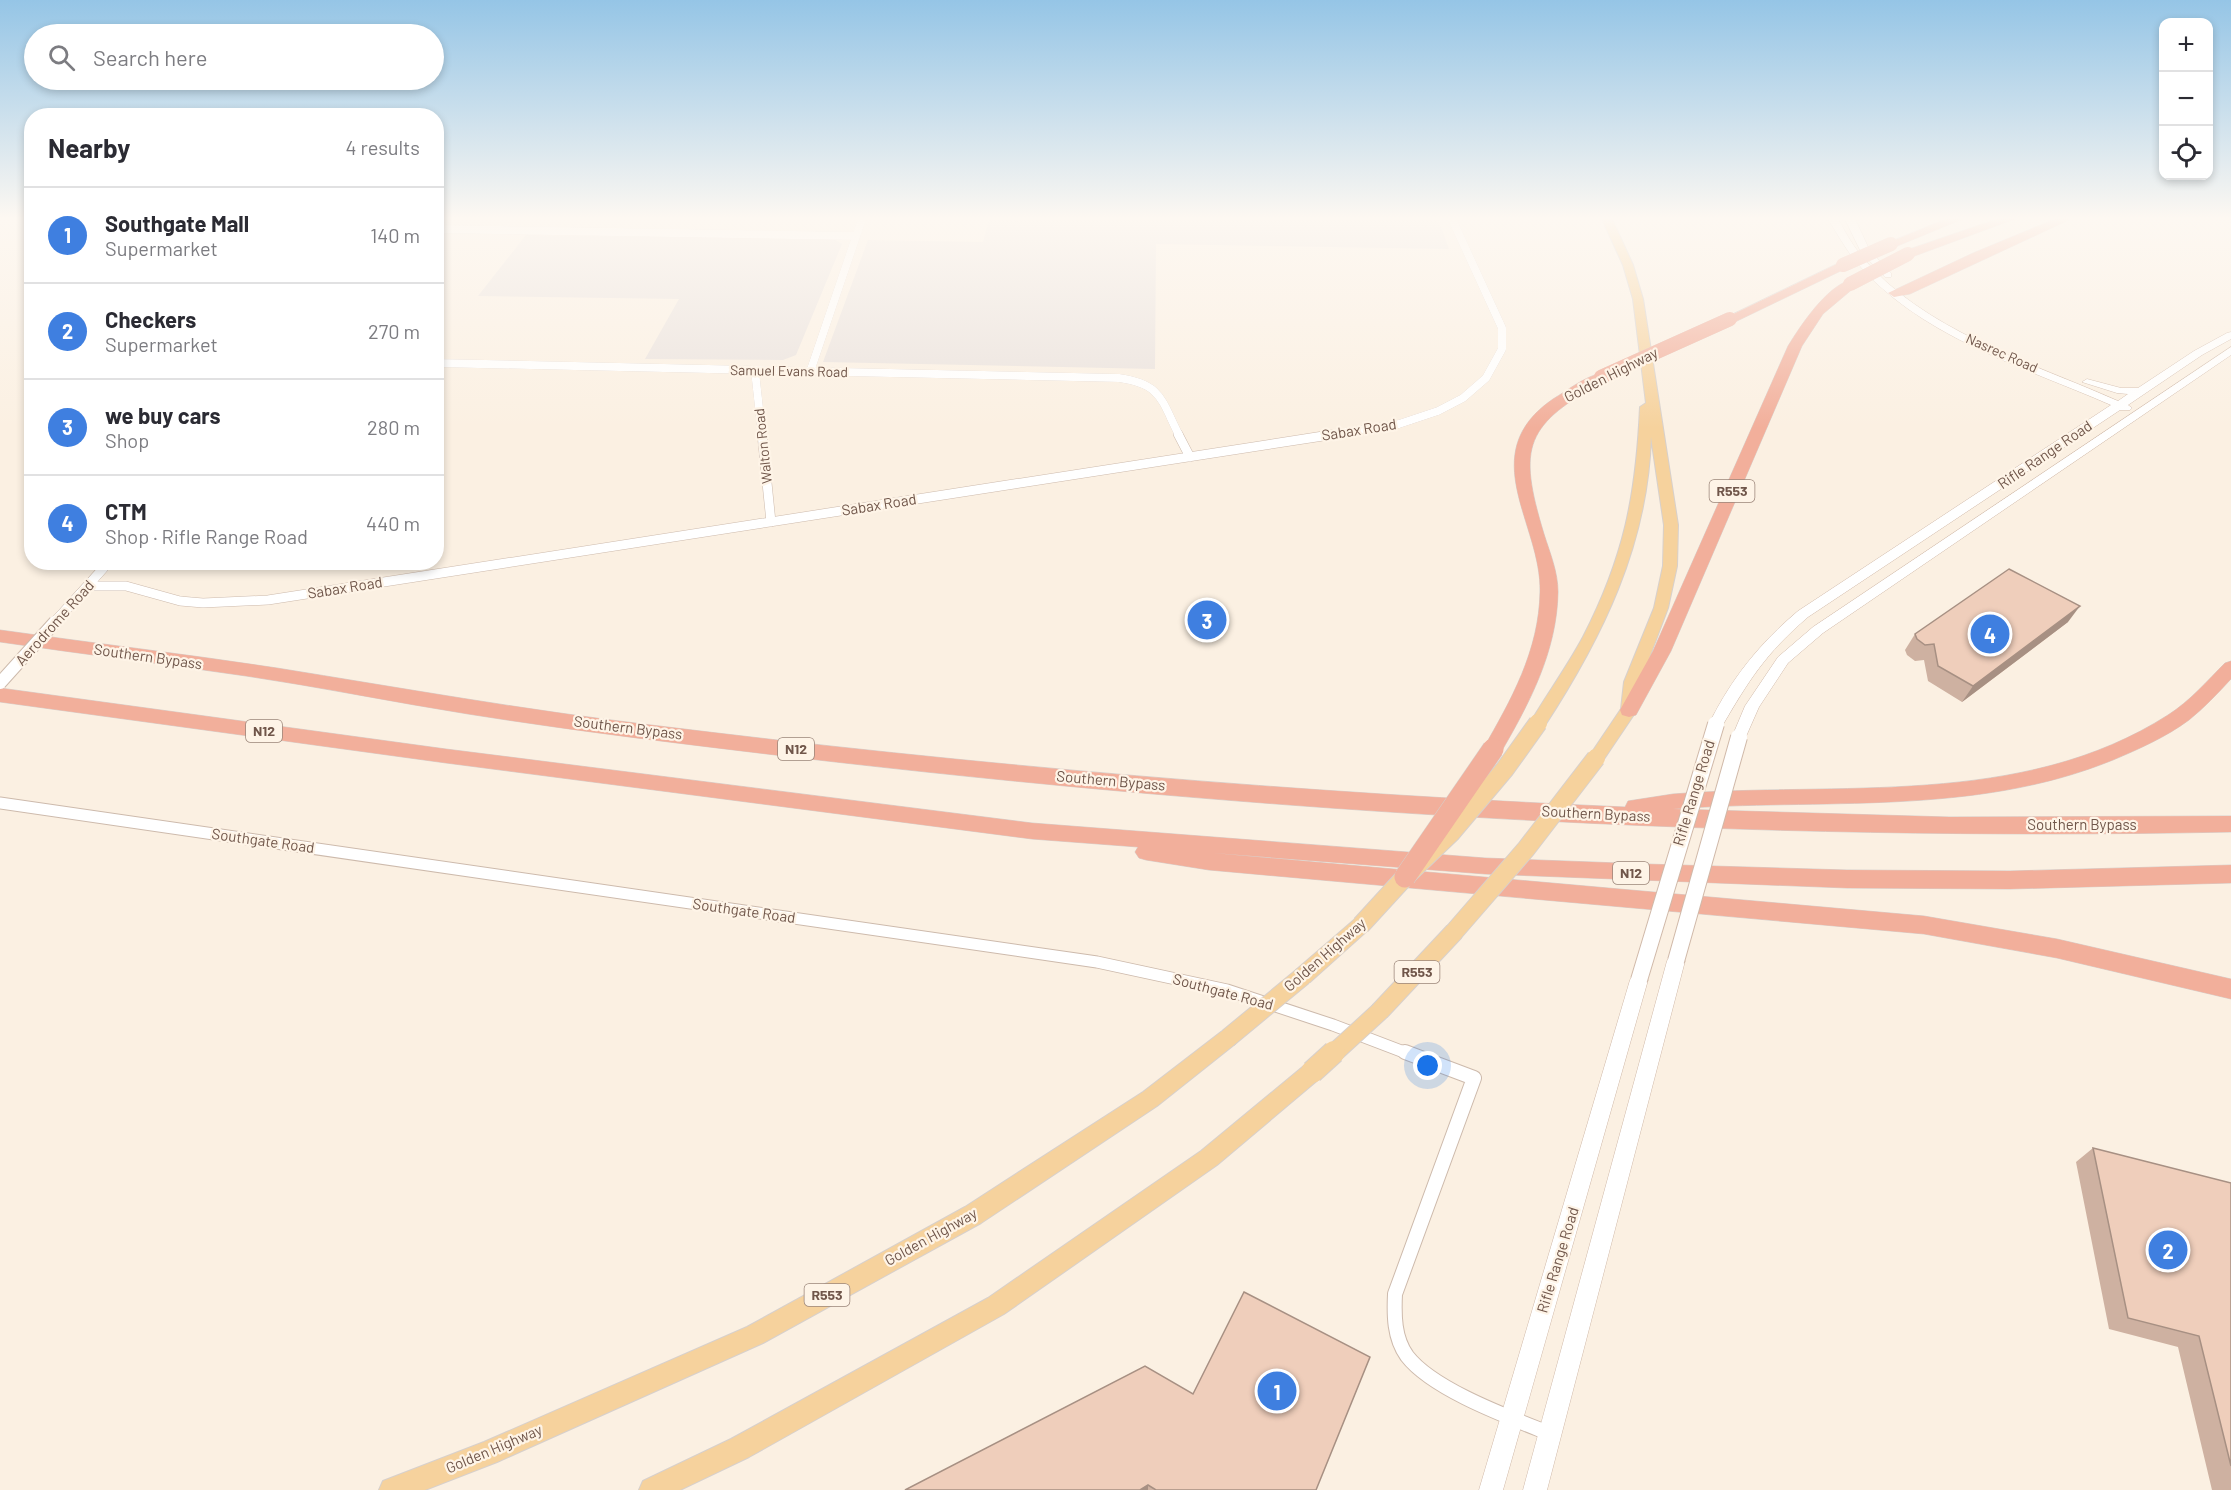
<!DOCTYPE html>
<meta charset="utf-8">
<style>
body{margin:0;font-family:Barlow,sans-serif;background:#f2f2f3;color:#2b2b33}
.controls{position:absolute;right:18px;top:18px;display:grid;overflow:hidden;border-radius:12px;box-shadow:0 3px 9px #0003}
.controls button{width:54px;height:54px;display:grid;place-items:center;padding:0;border:0;border-bottom:2px solid #e1e1e2;background:#fff;color:#2b2b33;font:30px sans-serif}
.you{position:absolute;left:1428px;top:1066px;width:21px;height:21px;margin:-15px;border:4px solid #fff;border-radius:50%;background:#1a73e8;box-shadow:0 0 0 9px #1a73e833}
.badge{display:grid;place-items:center;width:39px;height:39px;border-radius:50%;background:#df684c;color:#fff;font-size:20px;font-weight:700}
.pin{position:absolute;translate:-50% -50%;border:3px solid #fff;box-shadow:0 2px 6px #0006}
.list{margin:0;padding:0;list-style:none}
h2{display:flex;justify-content:space-between;align-items:center;height:78px;margin:0;padding:0 24px;font-size:26px}
h2 small{font-size:20px;font-weight:400;color:#7c7c81}
.list li{display:grid;grid-template-columns:39px 1fr auto;gap:18px;align-items:center;box-sizing:border-box;height:96px;padding:0 24px;border-top:2px solid #e1e1e2}
.list b{display:block;font-size:22px;white-space:nowrap}
.list p{margin:0;font-size:20px;white-space:nowrap;color:#7c7c81}
.list em{font-size:20px;font-style:normal;color:#7c7c81}
.icon{flex:none;width:33px;height:33px;fill:none;stroke:currentColor;stroke-width:2;stroke-linecap:round;stroke-linejoin:round}
.map{position:relative;flex:none;width:2231px;height:1490px;overflow:hidden}
.search{position:absolute;background:#fff;box-shadow:0 3px 9px #0003;left:24px;top:24px;width:420px;height:66px;display:flex;align-items:center;gap:15px;box-sizing:border-box;padding:0 21px;border-radius:33px;color:#7c7c81;font-size:22px}
.panel{position:absolute;background:#fff;box-shadow:0 3px 9px #0003;left:24px;top:108px;width:420px;height:462px;border-radius:24px}
.map>svg:first-child{display:block}
.industrial{fill:#eae2dd}
.lines{fill:none;stroke-linecap:round;stroke-linejoin:round}
.minor-far3-casing{stroke:#cdbaac;stroke-width:8}
.minor-far2-casing{stroke:#cdbaac;stroke-width:10}
.minor-far1-casing{stroke:#cdbaac;stroke-width:13}
.minor-casing{stroke:#cdbaac;stroke-width:16}
.tertiary-casing{stroke:#cdbaac;stroke-width:1}
.secondary-casing{stroke:#d0b9a9;stroke-width:1}
.primary-casing{stroke:#d7d0cc;stroke-width:2}
.motorway-casing{stroke:#d7d0cc;stroke-width:1}
.minor-far3{stroke:#fff;stroke-width:8}
.minor-far2{stroke:#fff;stroke-width:9}
.minor-far1{stroke:#fff;stroke-width:11}
.minor{stroke:#fff;stroke-width:14}
.tertiary{fill:#fff;fill-rule:evenodd}
.secondary{fill:#fff;fill-rule:evenodd}
.primary{fill:#f6d29d;fill-rule:evenodd}
.motorway{fill:#f2af9b;fill-rule:evenodd}
.tertiary-bridge-casing{stroke:#cdbaac;stroke-width:14;stroke-linecap:butt}
.secondary-bridge-casing{stroke:#d0b9a9;stroke-width:18;stroke-linecap:butt}
.primary-bridge-far1-casing{stroke:#d7d0cc;stroke-width:20;stroke-linecap:butt}
.primary-bridge-casing{stroke:#d7d0cc;stroke-width:24;stroke-linecap:butt}
.motorway-bridge-far1-casing{stroke:#d7d0cc;stroke-width:14;stroke-linecap:butt}
.motorway-bridge-casing{stroke:#d7d0cc;stroke-width:22;stroke-linecap:butt}
.tertiary-bridge{stroke:#fff;stroke-width:12}
.secondary-bridge{stroke:#fff;stroke-width:16}
.primary-bridge-far1{stroke:#f6d29d;stroke-width:18}
.primary-bridge{stroke:#f6d29d;stroke-width:22}
.motorway-bridge-far1{stroke:#f2af9b;stroke-width:14}
.motorway-bridge{stroke:#f2af9b;stroke-width:21}
.wall{fill:#ceb1a1}
.shaded-wall{fill:#a79083}
.building{fill:#efcebb;stroke:#a79083;stroke-width:1.5}
.labels{text-anchor:middle;stroke-width:4.5;stroke-linejoin:round;paint-order:stroke}
.far-street-label{font-size:14px;fill:#70564a;stroke:#fef4e7}
.shield{fill:#fef4e7;stroke:#9b8579;stroke-width:1.5}
.shield-label{font-size:14px;font-weight:bold;fill:#70564a}
.street-label{font-size:15px;fill:#70564a;stroke:#fef4e7}
</style>
<div class="map">
<svg width="2231" height="1490" viewBox="0 0 2231 1490">
<rect width="100%" height="100%" fill="#fbf0e2"/>
<path class="industrial" d="M989,219h449l11,30 -293,-5 -1,125 -332,-7 45,-122 115,2z
M526,235l308,4 8,5 -46,111 -13,5 -138,-1 34,-60 -201,-3z"/>
<g class="lines">
<defs>
<path id="minor-far3" d="M436,229l420,7
M436,363l683,15c43,6 42,22 60,57
M755,371l7,64
M810,372l52,-153
M1326,435l73,-11 39,-13 25,-13 23,-20 16,-29v-21l-50,-109"/>
<path id="minor-far2" d="M762,434l9,88
M1178,434l12,23
M88,586h38l54,15 23,2 65,-3 1068,-166"/>
<path id="minor-far1" d="M0,803l1097,159 130,28 106,35 76,29"/>
<path id="minor" d="M1405,1052l69,26 -79,216c-1,21 -1,44 12,62 26,34 104,62 144,78"/>
<path id="tertiary" d="M103,562h12l-56,63h-8l-2,-3 2,-3z"/>
<path id="secondary" d="M1828,219h10c7,12 13,24 22,35 60,76 173,109 258,147l10,-7 -11,-1 -35,-11 5,-3 34,9h17l56,-37 33,-18 4,-1v7l-29,16 -74,50 4,3 -2,2h-10l-312,207c-43,37 -59,63 -87,111l-5,1 -7,-5c22,-45 51,-81 89,-113l313,-206c-89,-39 -195,-69 -258,-147 -9,-12 -17,-26 -25,-39z
M1845,219h10l15,32 21,22v4h-6l-24,-25z
M2231,347v8l-408,278 -35,30 -29,44 -15,34h-10l-2,-4 13,-31 33,-49 35,-30z
M1676,954l6,2 3,5 -138,529h-24l144,-529 3,-5z
M1639,972l6,3 3,5 -145,510h-24l151,-510 3,-5z"/>
<path id="primary" d="M1602,219h10l21,46 10,34 35,226 -1,41 -9,42 -28,74 -3,28 -35,52 -6,2 -6,-2 -2,-4 33,-49 3,-27 30,-74 9,-42 1,-41 -13,-88c-3,108 -49,201 -107,290h-12l-2,-4c17,-29 37,-56 53,-86 41,-80 53,-141 57,-230l6,-4 -13,-104 -10,-34z
M1361,917l7,3 2,5 -2,5 -58,52 -7,2 -7,-2 -3,-6 3,-6 58,-50z
M1454,924l7,2 2,6 -2,6 -74,79 -7,3 -7,-3 -3,-6 3,-6 74,-79z
M1228,1029l7,3 3,6 -3,6 -78,62 -176,117 -218,120 -266,119 -72,28h-46l4,-9 101,-39 263,-115 218,-120 178,-115 78,-60z
M1312,1063l7,2 3,7 -3,7 -102,86 -213,149 -255,143 -69,33h-41l4,-9 88,-42 257,-141 213,-147 104,-86z"/>
<path id="motorway" d="M1946,219h17l-68,28h-8l-2,-3z
M1997,219h18l-103,38 -4,1 -6,-4 2,-3z
M2055,219h16l-161,75 -16,3 -6,-4 85,-40z
M1843,261l4,1 2,3 -2,3 -112,54h-10l-2,-3z
M1850,280l6,4 -1,3 -32,27 -21,32 -131,305 -35,64 -7,2 -7,-2 -2,-5 33,-59 135,-305c13,-21 38,-59 62,-66z
M1601,373l5,1 2,3 -2,3c-81,45 -89,65 -62,154 6,19 14,38 14,58 -1,60 -29,112 -58,162l-7,2 -7,-2 -3,-5c28,-49 56,-98 57,-157 2,-68 -67,-138 13,-193 15,-9 31,-22 48,-26z
M0,630c92,13 185,24 277,38 124,20 248,42 374,57 323,40 648,68 974,82l3,-6 45,-7c166,-13 348,15 495,-79 22,-14 39,-34 57,-52l6,-2v18c-13,14 -27,29 -42,41 -23,17 -50,29 -76,40 -140,57 -292,38 -440,49l276,8 282,-1v16c-480,10 -963,-19 -1439,-75 -108,-13 -217,-26 -324,-43 -75,-12 -148,-27 -222,-38 -82,-12 -164,-22 -246,-34z
M0,688l446,61 586,74 453,35 161,6 201,6 163,1 221,-6v18l-221,6 -163,-1 -362,-14 -272,-21 711,63 133,23 174,40v20l-174,-41 -133,-24 -715,-64 -63,-10 -7,-2 -4,-6 3,-5 -106,-8 -586,-76 -446,-61z"/>
</defs>
<use href="#minor-far3" class="minor-far3-casing"/>
<use href="#minor-far2" class="minor-far2-casing"/>
<use href="#minor-far1" class="minor-far1-casing"/>
<use href="#minor" class="minor-casing"/>
<use href="#tertiary" class="tertiary-casing"/>
<use href="#secondary" class="secondary-casing"/>
<use href="#primary" class="primary-casing"/>
<use href="#motorway" class="motorway-casing"/>
<use href="#minor-far3" class="minor-far3"/>
<use href="#minor-far2" class="minor-far2"/>
<use href="#minor-far1" class="minor-far1"/>
<use href="#minor" class="minor"/>
<use href="#tertiary" class="tertiary"/>
<use href="#secondary" class="secondary"/>
<use href="#primary" class="primary"/>
<use href="#motorway" class="motorway"/>
<defs>
<path id="tertiary-bridge" d="M0,683l55,-61"/>
<path id="secondary-bridge" d="M1676,961l63,-224
M1639,980l77,-256"/>
<path id="primary-bridge-far1" d="M1361,925l44,-48 46,-44 54,-64 33,-46
M1454,932l72,-83 70,-91
M1228,1038l75,-62
M1333,1054l47,-43"/>
<path id="primary-bridge" d="M1312,1072l22,-20"/>
<path id="motorway-bridge-far1" d="M1843,265l48,-21
M1850,284l58,-30
M1601,377l129,-58"/>
<path id="motorway-bridge" d="M1405,877l88,-128"/>
</defs>
<use href="#tertiary-bridge" class="tertiary-bridge-casing"/>
<use href="#secondary-bridge" class="secondary-bridge-casing"/>
<use href="#primary-bridge-far1" class="primary-bridge-far1-casing"/>
<use href="#primary-bridge" class="primary-bridge-casing"/>
<use href="#motorway-bridge-far1" class="motorway-bridge-far1-casing"/>
<use href="#motorway-bridge" class="motorway-bridge-casing"/>
<use href="#tertiary-bridge" class="tertiary-bridge"/>
<use href="#secondary-bridge" class="secondary-bridge"/>
<use href="#primary-bridge-far1" class="primary-bridge-far1"/>
<use href="#primary-bridge" class="primary-bridge"/>
<use href="#motorway-bridge-far1" class="motorway-bridge-far1"/>
<use href="#motorway-bridge" class="motorway-bridge"/>
</g>
<path class="wall" d="M2068,622l-106,80 -34,-21 -4,-21 -9,1 -8,-6 -2,-5 10,-16z
M2093,1148l138,35v307h-19l-34,-143 -69,-18 -33,-167z
M1145,1366l171,124h-411z"/>
<path class="shaded-wall" d="M2080,606l-12,16 -106,80 11,-16z
M1148,1485v5h-8z"/>
<path class="building" d="M2009,569l71,37 -107,80 -35,-20 -4,-22 -9,1 -8,-6 -2,-5z
M2093,1148l138,35v283l-32,-130 -71,-18z
M1244,1292l126,65 -54,133h-160l-8,-5 -8,5h-235l240,-124 48,28z"/>
<linearGradient id="sky" x2="0" y2="1"><stop stop-color="#95c5e6"/><stop offset="0.51" stop-color="#fdf8f2"/><stop offset="1" stop-color="#fdf8f2" stop-opacity="0"/></linearGradient>
<rect width="2231" height="428" fill="url(#sky)"/>
<g class="labels">
<g class="far-street-label">
<text transform="translate(2002 353) rotate(24)" y="5">Nasrec Road</text>
<text transform="translate(789 371) rotate(1)" y="5">Samuel Evans Road</text>
<text transform="translate(763 446) rotate(-96)" y="5">Walton Road</text>
</g>
<g class="shield">
<rect x="1709.5" y="480" width="45" height="22" rx="4.5"/>
<rect x="246" y="720" width="36" height="22" rx="4.5"/>
<rect x="778" y="738" width="36" height="22" rx="4.5"/>
<rect x="1613" y="862" width="36" height="22" rx="4.5"/>
<rect x="1394.5" y="961" width="45" height="22" rx="4.5"/>
<rect x="804.5" y="1284" width="45" height="22" rx="4.5"/>
</g>
<g class="shield-label">
<text x="1732" y="496">R553</text>
<text x="264" y="736">N12</text>
<text x="796" y="754">N12</text>
<text x="1631" y="878">N12</text>
<text x="1417" y="977">R553</text>
<text x="827" y="1300">R553</text>
</g>
<g class="street-label">
<text transform="translate(1611 375) rotate(-27)" y="5">Golden Highway</text>
<text transform="translate(1359 430) rotate(-9)" y="5">Sabax Road</text>
<text transform="translate(2045 455) rotate(-34)" y="5">Rifle Range Road</text>
<text transform="translate(879 505) rotate(-9)" y="5">Sabax Road</text>
<text transform="translate(345 588) rotate(-9)" y="5">Sabax Road</text>
<text transform="translate(55 623) rotate(-48)" y="5">Aerodrome Road</text>
<text transform="translate(148 657) rotate(8)" y="5">Southern Bypass</text>
<text transform="translate(628 728) rotate(7)" y="5">Southern Bypass</text>
<text transform="translate(1111 781) rotate(5)" y="5">Southern Bypass</text>
<text transform="translate(1694 793) rotate(-73)" y="5">Rifle Range Road</text>
<text transform="translate(1596 814) rotate(3)" y="5">Southern Bypass</text>
<text x="2082" y="830">Southern Bypass</text>
<text transform="translate(263 841) rotate(8)" y="5">Southgate Road</text>
<text transform="translate(744 911) rotate(8)" y="5">Southgate Road</text>
<text transform="translate(1325 955) rotate(-41)" y="5">Golden Highway</text>
<text transform="translate(1223 992) rotate(15)" y="5">Southgate Road</text>
<text transform="translate(931 1237) rotate(-29)" y="5">Golden Highway</text>
<text transform="translate(1558 1260) rotate(-73)" y="5">Rifle Range Road</text>
<text transform="translate(494 1449) rotate(-23)" y="5">Golden Highway</text>
</g>
</g>
</svg>
<div class="controls">
<button>+</button>
<button>−</button>
<button><svg class="icon" aria-label="locate" viewBox="0 0 24 24"><circle cx="12" cy="12" r="6"/><path d="M12 2v4M12 18v4M2 12h4M18 12h4"/></svg></button>
</div>
<div class="you"></div>
<div class="pin badge" style="left:1277px;top:1391px;background:#3f7fe0">1</div>
<div class="pin badge" style="left:2168px;top:1250px;background:#3f7fe0">2</div>
<div class="pin badge" style="left:1207px;top:620px;background:#3f7fe0">3</div>
<div class="pin badge" style="left:1990px;top:634px;background:#3f7fe0">4</div>
<div class="search"><svg class="icon" aria-label="search" viewBox="0 0 24 24"><circle cx="10" cy="10" r="6"/><path d="M15 15l6 6"/></svg>Search here</div>
<section class="panel">
<h2>Nearby<small>4 results</small></h2>
<ul class="list">
<li><span class="badge" style="background:#3f7fe0">1</span><div><b>Southgate Mall</b><p>Supermarket</p></div><em>140 m</em></li>
<li><span class="badge" style="background:#3f7fe0">2</span><div><b>Checkers</b><p>Supermarket</p></div><em>270 m</em></li>
<li><span class="badge" style="background:#3f7fe0">3</span><div><b>we buy cars</b><p>Shop</p></div><em>280 m</em></li>
<li><span class="badge" style="background:#3f7fe0">4</span><div><b>CTM</b><p>Shop · Rifle Range Road</p></div><em>440 m</em></li>
</ul>
</section>
</div>
